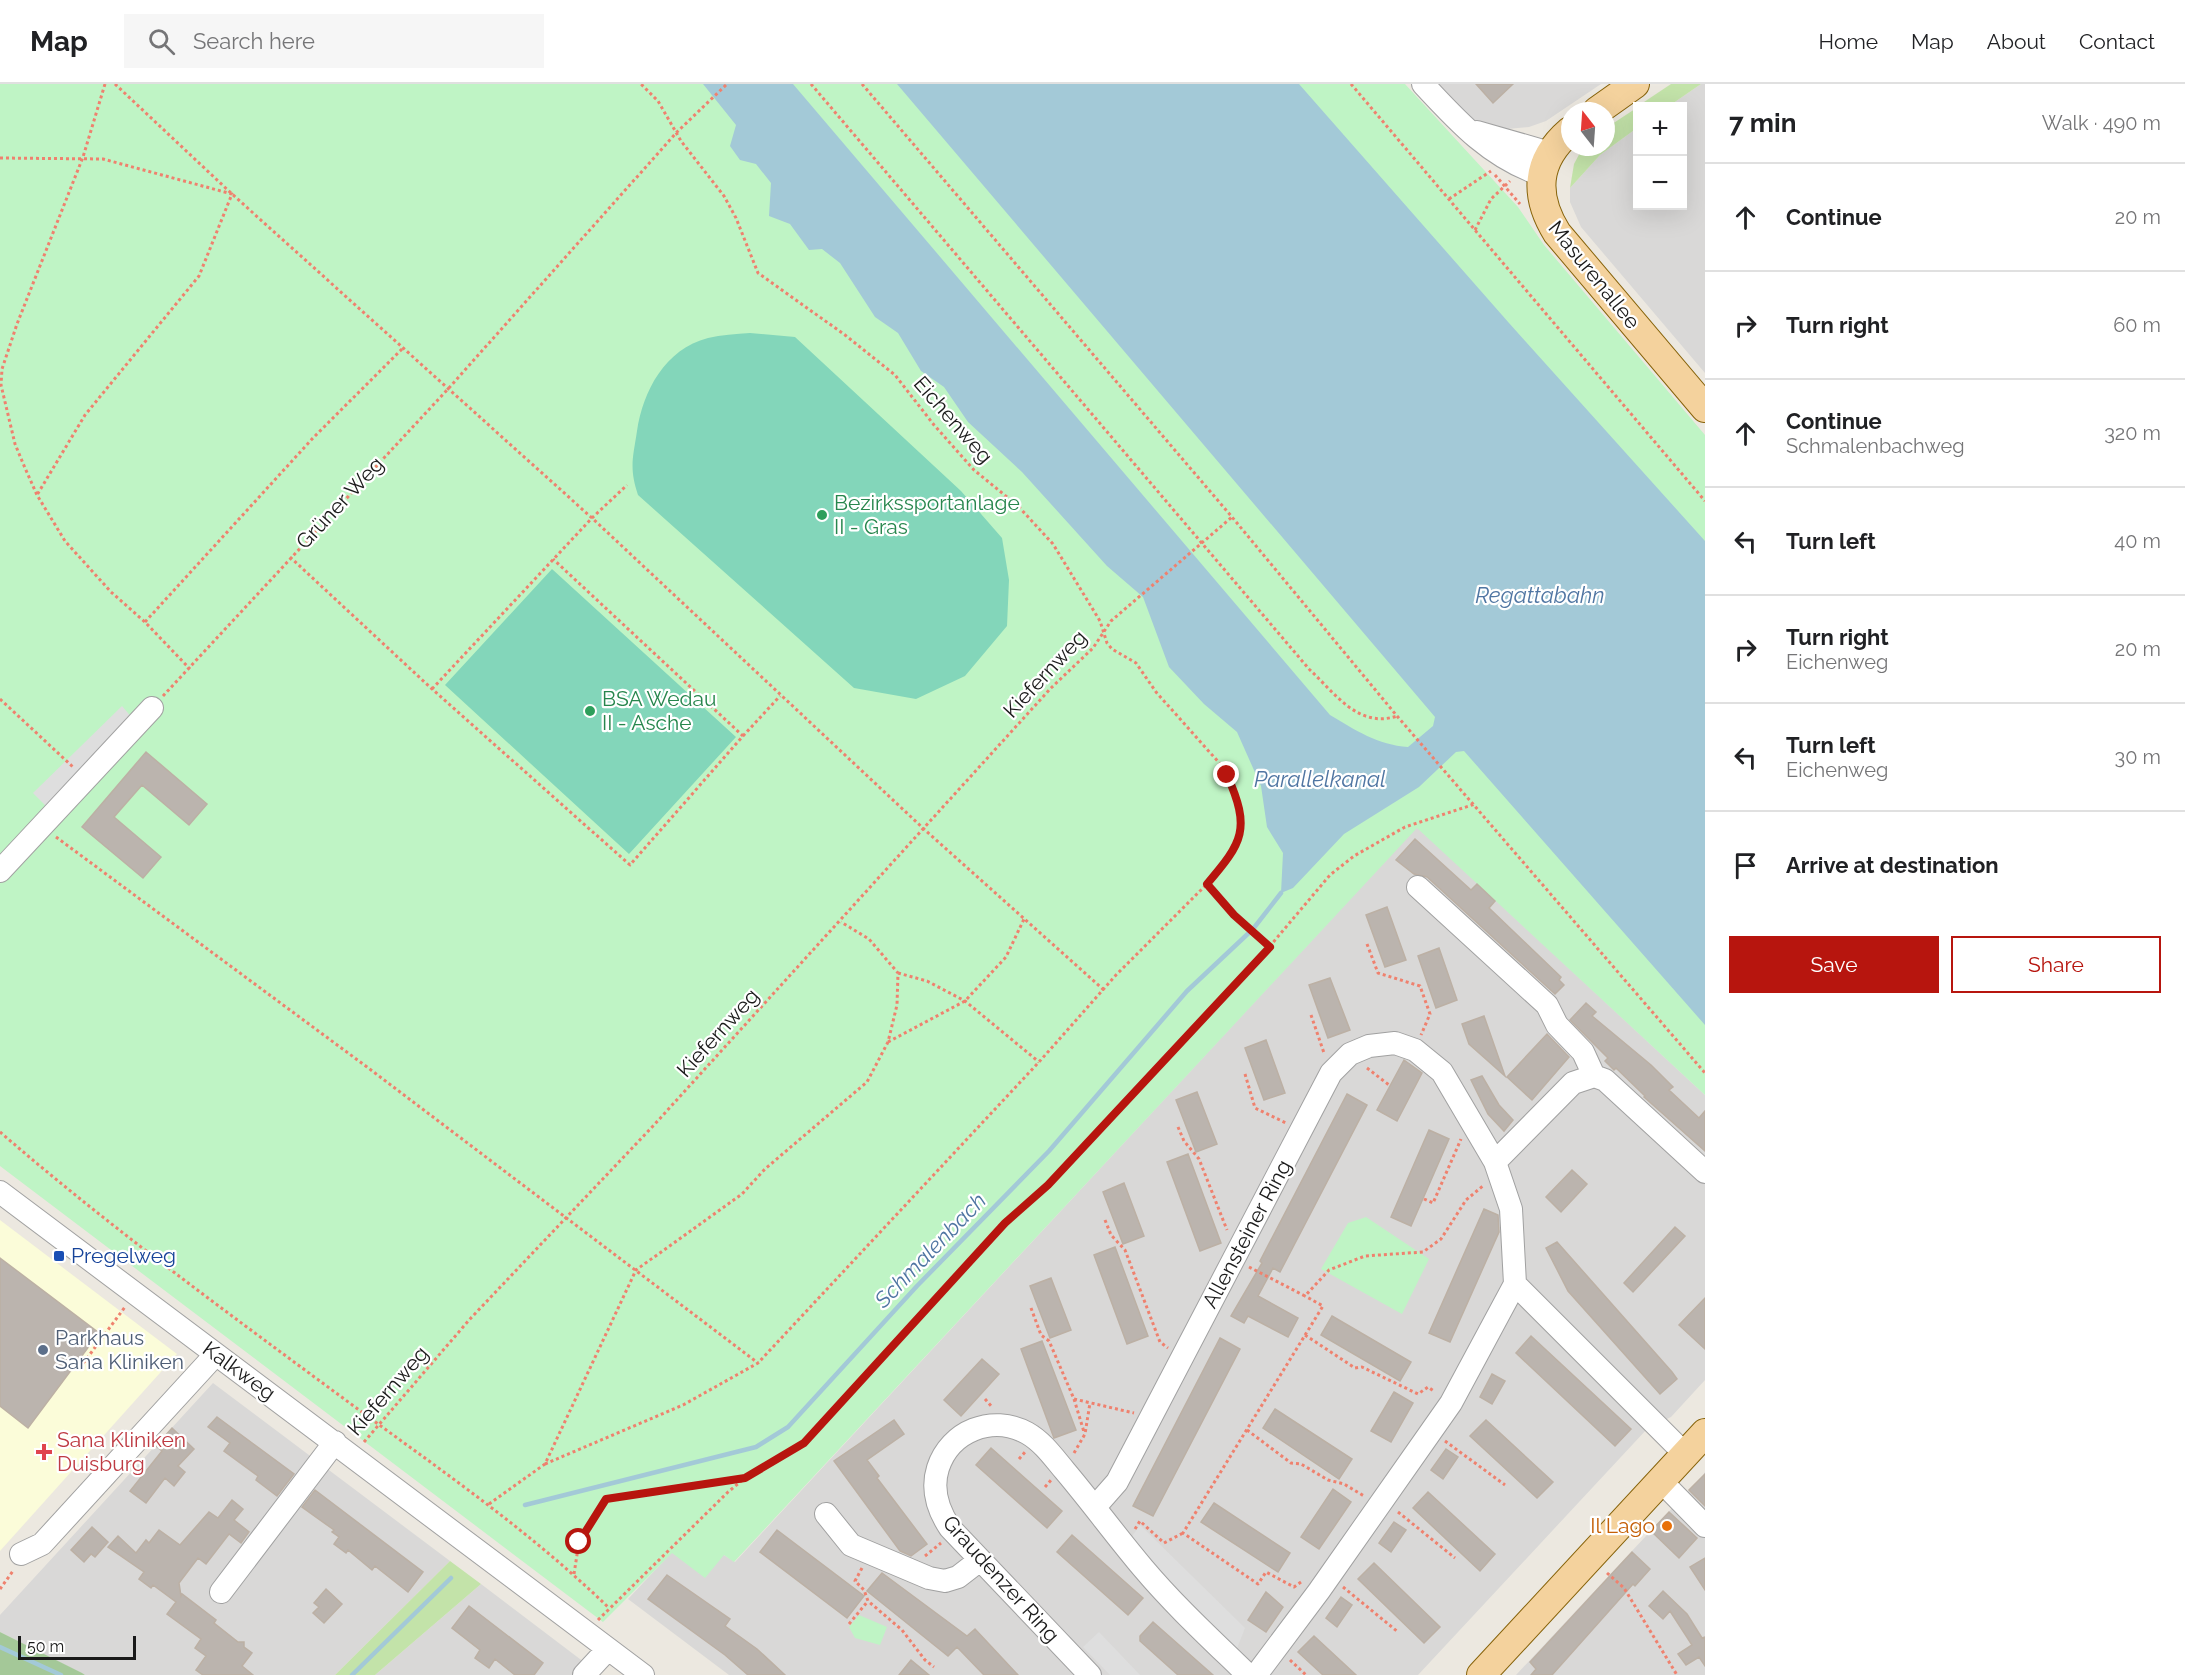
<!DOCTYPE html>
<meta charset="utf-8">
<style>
body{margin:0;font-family:Raleway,sans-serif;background:#f6f6f6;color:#202124}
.controls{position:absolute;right:18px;top:18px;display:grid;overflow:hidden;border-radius:0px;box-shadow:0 6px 24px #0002}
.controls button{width:54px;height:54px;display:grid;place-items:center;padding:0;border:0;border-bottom:2px solid #e0e0e0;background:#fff;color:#202124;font:30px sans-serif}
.compass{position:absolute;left:1561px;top:18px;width:54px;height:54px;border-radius:50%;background:#fff;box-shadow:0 6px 24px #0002;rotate:343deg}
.scale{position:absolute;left:18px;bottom:15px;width:118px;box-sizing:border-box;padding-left:6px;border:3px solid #1a1a1a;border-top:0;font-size:16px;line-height:21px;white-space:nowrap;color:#1a1a1a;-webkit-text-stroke:4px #fff;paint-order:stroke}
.stop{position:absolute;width:18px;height:18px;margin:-14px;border:4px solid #b7150e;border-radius:50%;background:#fff}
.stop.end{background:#b7150e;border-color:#fff;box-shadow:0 2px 6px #0008}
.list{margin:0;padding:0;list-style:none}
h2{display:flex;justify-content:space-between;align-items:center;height:78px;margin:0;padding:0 24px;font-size:26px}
h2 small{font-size:20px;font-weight:400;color:#757577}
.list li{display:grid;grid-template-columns:39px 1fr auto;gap:18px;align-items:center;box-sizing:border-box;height:108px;padding:0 24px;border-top:2px solid #e0e0e0}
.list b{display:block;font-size:22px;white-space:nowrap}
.list p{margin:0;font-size:20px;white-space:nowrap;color:#757577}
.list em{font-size:20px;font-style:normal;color:#757577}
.actions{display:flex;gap:12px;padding:18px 24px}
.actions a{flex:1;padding:14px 0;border:2px solid #b7150e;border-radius:0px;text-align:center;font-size:21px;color:#b7150e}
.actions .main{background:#b7150e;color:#fff}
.icon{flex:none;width:33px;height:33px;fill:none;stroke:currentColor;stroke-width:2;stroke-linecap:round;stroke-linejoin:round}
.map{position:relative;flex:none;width:1705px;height:1591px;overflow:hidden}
header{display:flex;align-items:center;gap:36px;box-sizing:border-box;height:84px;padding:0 30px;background:#fff;border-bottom:2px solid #e0e0e0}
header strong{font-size:28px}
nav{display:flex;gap:33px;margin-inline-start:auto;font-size:21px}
.search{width:420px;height:54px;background:#f6f6f6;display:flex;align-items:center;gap:15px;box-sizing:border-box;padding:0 21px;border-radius:0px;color:#757577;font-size:22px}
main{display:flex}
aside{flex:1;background:#fff}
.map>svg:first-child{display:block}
.residential{fill:#d9d8d7}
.education{fill:#fbfcd9}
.grass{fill:#c3e3a9}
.forest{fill:#a4c898}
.park{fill:#bff4c5}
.pitch{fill:#83d6ba}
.parking{fill:#dedede}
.water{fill:#a3c9d7}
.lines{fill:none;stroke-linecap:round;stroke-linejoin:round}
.stream{stroke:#a3c9d7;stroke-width:4.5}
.building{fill:#bbb4ae;stroke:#bcb0a4;stroke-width:1.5}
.minor-casing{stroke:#a1a1a1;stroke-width:24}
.major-casing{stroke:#87630a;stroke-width:30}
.path{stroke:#ef816e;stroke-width:3;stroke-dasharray:3 3;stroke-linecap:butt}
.minor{stroke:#fff;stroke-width:22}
.major{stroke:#f4d29d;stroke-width:28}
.route{stroke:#b7150e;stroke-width:8}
.leisure-dot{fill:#2e9e5b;stroke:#fff;stroke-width:2}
.transit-dot{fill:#1a4fb4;stroke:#fff;stroke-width:2}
.service-dot{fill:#5c6f8a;stroke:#fff;stroke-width:2}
.health-dot{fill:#e0444e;stroke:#fff;stroke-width:2}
.food-dot{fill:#e8710a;stroke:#fff;stroke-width:2}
.labels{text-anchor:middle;stroke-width:4.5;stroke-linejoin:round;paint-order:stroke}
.street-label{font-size:21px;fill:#1a1a1a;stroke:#fff}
.leisure-label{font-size:21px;fill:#27864d;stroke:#fff;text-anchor:start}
.transit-label{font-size:21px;fill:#164399;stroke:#fff;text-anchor:start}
.service-label{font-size:21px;fill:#4e5e75;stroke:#fff;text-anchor:start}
.health-label{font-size:21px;fill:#be3a42;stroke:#fff;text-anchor:start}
.food-label{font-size:21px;fill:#c56008;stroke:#fff;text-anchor:end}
.water-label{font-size:22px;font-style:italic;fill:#4f75a2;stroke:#fff}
</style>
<header>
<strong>Map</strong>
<div class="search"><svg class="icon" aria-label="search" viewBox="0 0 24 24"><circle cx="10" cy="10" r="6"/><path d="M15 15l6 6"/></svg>Search here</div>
<nav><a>Home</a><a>Map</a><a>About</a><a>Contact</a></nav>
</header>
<main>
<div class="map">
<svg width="1705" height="1591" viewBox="0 0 1705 1591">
<rect width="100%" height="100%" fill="#ece8e0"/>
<path class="residential" d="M1434,0h167l-55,37 -17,6 -22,2 -23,-3 -28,-18z
M1701,0h4v289l-124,-146 -11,-25v-14l30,-33 37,-27 1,78h44v-100h-13z
M1417,743l288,268v285l-34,37 -24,12 -229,246h-689l-101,-76 44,-47 52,3 11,7z
M213,1299l237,178 -115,114h-250l-85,-43v-17z
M1705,1388v203h-189l187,-200z
M481,1500l120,91h-226z"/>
<path class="education" d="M0,1136l177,134 -177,197z"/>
<path class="grass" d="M1671,0h30l-32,22h-31z
M1638,23l-1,21 -37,27 -30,33 4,-24 9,-17h23v-19z
M450,1477l31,23 -106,91h-40z"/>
<path class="forest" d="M0,1548l82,41 3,2h-85z"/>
<path class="park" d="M0,0h1405l113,123 26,38 161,190v660l-288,-267 -683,734 -10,-7 -19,23 -33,-25 -69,69 -603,-456z
M1366,1133l63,42 -27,55 -81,-45 27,-46z
M859,1531l28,12 -7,18 -25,-7 -6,-11z"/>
<path class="pitch" d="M750,249l45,4 166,154 41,47 7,42 -2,46 -42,50 -49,23 -62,-11 -216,-193c-9,-27 -5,-37 -1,-64 6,-40 28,-82 71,-93 13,-3 28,-4 42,-5z
M552,485l184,168 -107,117 -184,-169z"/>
<path class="parking" d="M122,622l11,13 -86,88 -14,-14z
M1140,1441l105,103 -11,28 -106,-114z
M1099,1548l41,43h-30l-27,-28z"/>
<path class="water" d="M703,0h90l537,631c25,15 48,30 78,32l25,-21 2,-9 -538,-633h402l210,239 196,218v484l-241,-274 -8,1 -37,35 -75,47 -51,54 -12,5 2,-40 -16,-26 -6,-41 -24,-54 -33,-28 -35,-37 -26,-70 -36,-31 -85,-94 -54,-50 -24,-35 -23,-16 -23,-38 -23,-16 -35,-54 -18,-14 -13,1 -19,-26 -21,-8 2,-33 -15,-19 -16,-4 -10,-14 6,-21z"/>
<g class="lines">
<path class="stream" d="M525,1421l231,-58 32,-20 129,-141 132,-135 138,-160 66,-62 28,-36
M0,1563l61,28
M352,1591l99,-97"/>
</g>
<path class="building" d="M1476,0h37l-20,19z
M146,668l61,52 -18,21 -47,-40 -28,32 47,40 -18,21 -61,-51z
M1415,755l56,51 6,-6 18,17 -6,7 72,69 -2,3 5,5 -9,9 -128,-117 -13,-3 -18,-14z
M1387,823l19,53 -21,7 -19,-52z
M1439,864l18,52 -21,8 -18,-52z
M1330,894l20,52 -22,8 -19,-53z
M1586,919l10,9 -4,4 59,49 22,22 -4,3 30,28 6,-7v40l-61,-54 1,-1 -29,-28 -2,2 -9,-9 3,-3 -38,-38z
M1484,932l21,60 -36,-32 -7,-20z
M1547,950l22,23 -37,43 -25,-23z
M1266,956l19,53 -21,7 -19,-52z
M1404,976l18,13 -25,48 -20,-11z
M1482,992l17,29 14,15 -9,11 -16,-17 -17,-34z
M1197,1008l20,52 -21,8 -20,-52z
M1347,1010l20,11 -87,167 -7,-4 -15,28 40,22 -10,19 -40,-21 -4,7 -13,-7 31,-53 -2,-2z
M1429,1046l20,9 -38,87 -20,-9z
M1188,1070l33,89 -21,8 -33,-89z
M1572,1086l15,14 -26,28 -15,-15z
M1124,1099l20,53 -21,8 -20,-52z
M1484,1125l14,6 1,17 -49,110 -21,-9z
M1675,1143l10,9 -52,56 -9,-9z
M1557,1158l115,130 5,7 -17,15 -92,-103 -22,-43z
M1115,1163l33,89 -21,8 -33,-89z
M0,1174l99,75 -71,95 -28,-22z
M1051,1194l20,52 -21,8 -20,-52z
M1705,1214v51l-26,-24z
M1332,1232l79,46 -11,19 -79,-46z
M1531,1252l100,93 -16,17 -99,-93z
M1220,1254l20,11 -87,167 -20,-10z
M1042,1257l34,89 -22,8 -33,-89z
M982,1275l17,15 -38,42 -17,-16z
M1492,1290l13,7 -13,23 -12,-7z
M1394,1308l19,11 -22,39 -20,-11z
M1275,1325l77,50 -13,20 -76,-51z
M217,1333l77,57 -17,22 -21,-16 2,-4 -34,-25 6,-8 -22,-16z
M894,1336l10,14 -37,26 12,16 -2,2 50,66 -16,12 -11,-5 -66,-90z
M1486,1336l67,62 -16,16 -67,-62z
M172,1344l22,21 -16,17 7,6 -11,14 -9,-8 -19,25 -16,-12 32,-40 -6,-5z
M991,1364l71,63 -15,17 -71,-63z
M1446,1365l12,8 -15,22 -12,-9z
M1705,1390v32l-16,-16z
M1333,1405l18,13 -32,47 -18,-12z
M315,1406l108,82 -15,20 -33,-26 -3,4 -24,-20 -2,3 -12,-9 5,-7 -7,-5 2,-2 -32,-23z
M1428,1408l67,62 -15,17 -67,-63z
M232,1416l11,9 -9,11 15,12 -8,11 -12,-9 -23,30 -8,-6 -19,25 2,13 1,-2 34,26 -2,3 24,19h6v5l8,6 -10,13 11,9h-50l-7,-5 10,-14 -11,-8 6,-9 -34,-25 9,-12 -23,-17 -2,3 -12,-9 5,-7 -36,-25 10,-11 18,17 10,-13 3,3 10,-13 21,15 29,-33 9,6z
M1214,1419l76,50 -12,19 -77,-50z
M1669,1428l28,26 -18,20 -28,-27z
M1394,1438l12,8 -15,22 -12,-9z
M92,1443l16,15 -13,15 -4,-3 -7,8 -13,-12z
M777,1446l87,66 -17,22 -87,-66z
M1072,1451l71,63 -15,17 -71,-63z
M1632,1468l18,17 -15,17 -2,-2 -81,91h-21l5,-6 -6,-7z
M1705,1474v32l-15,-23z
M1374,1479l66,64 -16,16 -66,-64z
M882,1489l85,63 8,-7 43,46h-34l-27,-28 -9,9 -81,-65z
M667,1491l63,44 -5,7 32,23 28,26h-37l-23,-20 -77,-56z
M326,1505l16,15 -18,19 -11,-10 6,-6 -5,-4z
M1663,1507l24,23 15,24 3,-1v29l-6,-9 -13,8 -8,-11 14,-9 -22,-34 -7,8 -14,-13z
M1266,1508l17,15 -17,25 -18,-12z
M1341,1513l11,8 -15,22 -11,-9z
M469,1522l74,57 -9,12h-19l-20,-16 -6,9 -14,-10 5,-8 -28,-22z
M1153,1538l43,38 17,15h-35l-38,-34v-5z
M1314,1552l42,39h-33l-25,-23z
M911,1576l18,15h-30z"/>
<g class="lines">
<defs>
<path id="minor" d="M1423,0c36,39 68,74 119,91
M1477,48l73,21
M0,787l152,-163
M1418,803l129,118 10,20 26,27 11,24
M1495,1078l78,-79 21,-7 11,4 100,92
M0,1108l643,483
M1515,1200l170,170
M1661,1397l44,45
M1095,1423l22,-25 214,-409 19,-19 19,-8 26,-3 20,7 27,22 53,90 16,47 4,75 -64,119 -132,188 -63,84
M826,1430l25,31 78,33 16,3 13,-4 22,-17
M21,1470l21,-10 174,-190
M221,1508l114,-150
M584,1591l24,-26
M1090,1591l-140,-147c-12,-18 -19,-38 -12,-60 12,-37 54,-54 89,-35 16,9 27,25 38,38 27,32 51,65 78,97 32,38 69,72 105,107"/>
<path id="major" d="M1597,27l38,-27
M1570,47c-35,30 -36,65 -13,102l148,175
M1481,1591l224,-242"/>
</defs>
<use href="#minor" class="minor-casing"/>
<use href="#major" class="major-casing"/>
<path class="path" d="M105,0l-22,73 -66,167 -15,45 -1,16 14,59 10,24 12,27 28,46 46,51 34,30 45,47
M115,0l117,110 360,324 333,312 179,160
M811,0l498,585c26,24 49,60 88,47
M862,0l370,433 165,199 308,357
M1351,0l354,417
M0,74l103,1 129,35 -33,82 -114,139 -48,80
M1495,91l25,29
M1449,115l42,-28
M1475,146l16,-31 19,-18
M290,473l142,132 198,176 113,-129 -190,-177
M145,538l168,-184 91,-91
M432,605l160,-171 35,-33
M163,612l285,-307 229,-257 50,-48
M0,615l73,68
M743,652l37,-40
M56,753l311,230 391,296
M1207,800l27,31 36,32
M1367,860l11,29 42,13 10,28 -9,21
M898,889l29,8 38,20 74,61
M1311,931l13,38
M888,958l77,-41 41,-44 18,-38
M1367,984l22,17
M1245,990l10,34 31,15
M1178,1043l6,14 15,18 28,71
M0,1048c120,104 250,197 378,292 80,58 160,115 231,184
M1424,1115l9,4 28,-64
M1105,1136l6,15 14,15 35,92 8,6
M1249,1183l56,29 24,-26 36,-14 58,-4 18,-13 25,-39 18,-15
M1031,1224l10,27 8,6 25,58 60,14
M1305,1251l50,33 7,-1 56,27 10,-7 7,5
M75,1282l4,3 46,-62
M985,1315l7,8
M1074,1315l10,33
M1247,1346l44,33 10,1 27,16 16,4 20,12
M1445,1357l60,44
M364,1358l106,-123 184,-194 397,-437 42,-40 18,-27 121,-104
M1074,1369l11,-19 5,-31
M1019,1375l6,-7
M545,1380l138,-59 75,-42 281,-301 77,-87 91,-91 25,-29 9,-27 -6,-33 -13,-29 -66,-74 -20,-29 -24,-14 -5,-6 -7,-22 -47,-77 -35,-38 -44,-36 -40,-45 -39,-50 -50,-40 -87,-62 -22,-55 -12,-22 -43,-55 -23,-40 -17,-17
M1045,1403l6,-7
M489,1420l56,-40 91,-194 106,-76 23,-25 102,-87 21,-40 9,-37 1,-32 -29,-34 -28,-17
M1398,1428l57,46
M1135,1445l5,-8 24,22 19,-10
M925,1472l16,-13
M862,1484l-7,13 9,9 4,11 34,29 23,30 9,7
M1607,1489l17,15 53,87
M574,1490l5,-32 27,-43 137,-21
M1301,1498l-7,5 -28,-15 -8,12 -75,-51 140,-227 -18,-10
M1343,1503l55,45
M0,1505l13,-18
M598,1536l130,-128 17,-14 59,-35 201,-220 43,-38 211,-226 71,-84 24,-19 51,-29 70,-23
M849,1540l19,-23
M1290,1576l16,15"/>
<use href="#minor" class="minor"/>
<use href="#major" class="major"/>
</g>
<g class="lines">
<path class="route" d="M579,1458l27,-43 139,-21 59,-35 201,-220 43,-38 222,-238 -36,-32 -27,-31c36,-42 44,-55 20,-109"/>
</g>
<g class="leisure-dot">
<circle cx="822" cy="431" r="6"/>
<circle cx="590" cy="627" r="6"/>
</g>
<rect class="transit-dot" x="53" y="1166" width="12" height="12" rx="3"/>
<circle class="service-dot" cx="43" cy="1266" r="6"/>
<path class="health-dot" d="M41 1359h6v6h6v6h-6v6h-6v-6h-6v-6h6z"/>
<circle class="food-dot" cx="1667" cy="1442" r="6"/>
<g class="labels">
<g class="street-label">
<text transform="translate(1594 191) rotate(51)" y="7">Masurenallee</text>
<text transform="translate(953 336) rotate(49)" y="7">Eichenweg</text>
<text transform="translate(340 419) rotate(-47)" y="7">Grüner Weg</text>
<text transform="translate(1045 590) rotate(-47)" y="7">Kiefernweg</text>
<text transform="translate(718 949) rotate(-48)" y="7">Kiefernweg</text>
<text transform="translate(1247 1150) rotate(-62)" y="7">Allensteiner Ring</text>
<text transform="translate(239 1287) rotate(36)" y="7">Kalkweg</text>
<text transform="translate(388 1307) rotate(-49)" y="7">Kiefernweg</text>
<text transform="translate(1001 1495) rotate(48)" y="7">Graudenzer Ring</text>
</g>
<g class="leisure-label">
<text x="834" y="426">Bezirkssportanlage<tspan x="834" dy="24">II - Gras</tspan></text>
<text x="602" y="622">BSA Wedau<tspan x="602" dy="24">II - Asche</tspan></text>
</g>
<g class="transit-label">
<text x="71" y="1179">Pregelweg</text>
</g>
<g class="service-label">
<text x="55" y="1261">Parkhaus<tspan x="55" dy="24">Sana Kliniken</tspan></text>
</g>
<g class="health-label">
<text x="57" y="1363">Sana Kliniken<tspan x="57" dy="24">Duisburg</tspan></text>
</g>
<g class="food-label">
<text x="1655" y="1449">Il Lago</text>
</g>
<g class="water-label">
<text x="1540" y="519">Regattabahn</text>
<text x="1320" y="703">Parallelkanal</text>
<text transform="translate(930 1166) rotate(-46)" y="8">Schmalenbach</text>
</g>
</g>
</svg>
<div class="controls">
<button>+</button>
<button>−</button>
</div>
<svg class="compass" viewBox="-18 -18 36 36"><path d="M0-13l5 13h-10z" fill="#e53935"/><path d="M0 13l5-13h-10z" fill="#757577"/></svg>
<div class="scale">50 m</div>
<div class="stop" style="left:579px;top:1458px"></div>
<div class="stop end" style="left:1227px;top:691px"></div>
</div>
<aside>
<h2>7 min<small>Walk · 490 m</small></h2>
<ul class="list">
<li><svg class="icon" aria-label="ahead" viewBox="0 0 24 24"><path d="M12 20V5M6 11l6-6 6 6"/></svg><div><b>Continue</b></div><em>20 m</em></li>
<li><svg class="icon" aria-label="right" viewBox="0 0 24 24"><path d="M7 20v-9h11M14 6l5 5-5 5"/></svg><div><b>Turn right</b></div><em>60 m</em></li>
<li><svg class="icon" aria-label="ahead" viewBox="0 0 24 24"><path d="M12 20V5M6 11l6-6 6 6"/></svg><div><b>Continue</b><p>Schmalenbachweg</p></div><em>320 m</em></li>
<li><svg class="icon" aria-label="left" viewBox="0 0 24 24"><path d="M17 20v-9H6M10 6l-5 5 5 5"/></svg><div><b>Turn left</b></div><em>40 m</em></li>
<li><svg class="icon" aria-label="right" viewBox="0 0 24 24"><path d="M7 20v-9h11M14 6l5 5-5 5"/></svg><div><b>Turn right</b><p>Eichenweg</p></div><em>20 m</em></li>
<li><svg class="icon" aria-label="left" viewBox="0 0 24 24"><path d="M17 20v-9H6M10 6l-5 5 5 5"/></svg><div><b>Turn left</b><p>Eichenweg</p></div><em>30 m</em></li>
<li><svg class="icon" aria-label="arrive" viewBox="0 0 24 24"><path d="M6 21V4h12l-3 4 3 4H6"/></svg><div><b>Arrive at destination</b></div></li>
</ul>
<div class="actions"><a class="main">Save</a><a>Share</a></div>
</aside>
</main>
